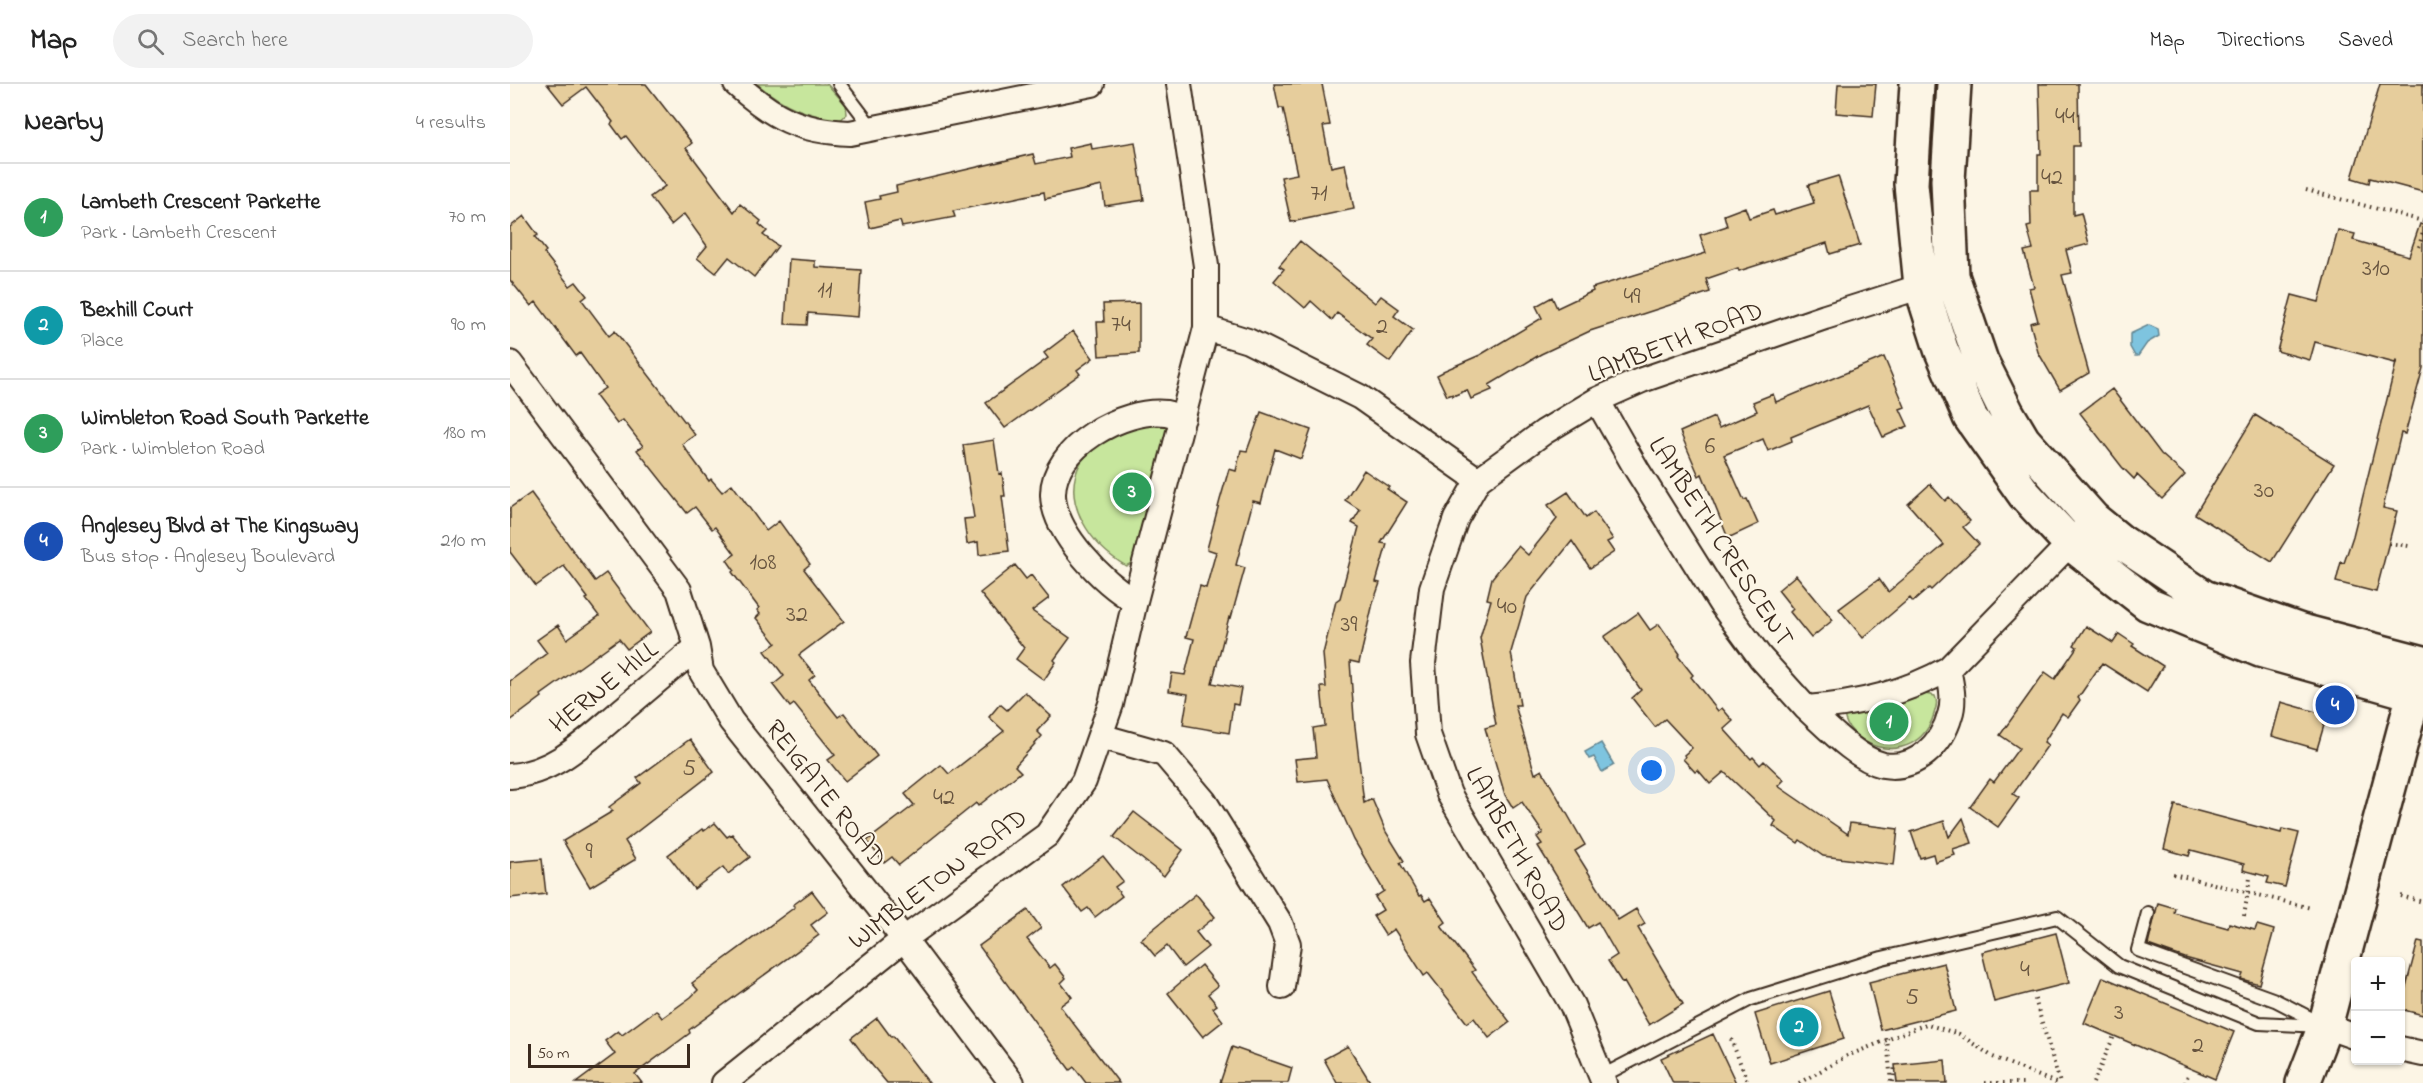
<!DOCTYPE html>
<meta charset="utf-8">
<style>
body{margin:0;font-family:"Indie Flower",sans-serif;background:#f2f2f2;color:#222}
.controls{position:absolute;right:18px;bottom:18px;display:grid;overflow:hidden;border-radius:6px;box-shadow:0 2px 4px #0004}
.controls button{width:54px;height:54px;display:grid;place-items:center;padding:0;border:0;border-bottom:2px solid #e0e0e0;background:#fff;color:#222;font:30px sans-serif}
.scale{position:absolute;left:18px;bottom:15px;width:162px;box-sizing:border-box;padding-left:6px;border:3px solid #3b2a1e;border-top:0;font-size:16px;line-height:21px;white-space:nowrap;color:#3b2a1e;-webkit-text-stroke:4px #fcf5e5;paint-order:stroke}
.you{position:absolute;left:1142px;top:687px;width:21px;height:21px;margin:-15px;border:4px solid #fff;border-radius:50%;background:#1a73e8;box-shadow:0 0 0 9px #1a73e833}
.badge{display:grid;place-items:center;width:39px;height:39px;border-radius:50%;background:#1a73e8;color:#fff;font-size:20px;font-weight:700}
.pin{position:absolute;translate:-50% -50%;border:3px solid #fff;box-shadow:0 2px 6px #0006}
.list{margin:0;padding:0;list-style:none}
h2{display:flex;justify-content:space-between;align-items:center;height:78px;margin:0;padding:0 24px;font-size:26px}
h2 small{font-size:20px;font-weight:400;color:#767676}
.list li{display:grid;grid-template-columns:39px 1fr auto;gap:18px;align-items:center;box-sizing:border-box;height:108px;padding:0 24px;border-top:2px solid #e0e0e0}
.list b{display:block;font-size:22px;white-space:nowrap}
.list p{margin:0;font-size:20px;white-space:nowrap;color:#767676}
.list em{font-size:20px;font-style:normal;color:#767676}
.icon{flex:none;width:33px;height:33px;fill:none;stroke:currentColor;stroke-width:2;stroke-linecap:round;stroke-linejoin:round}
.map{position:relative;flex:none;width:1913px;height:999px;overflow:hidden}
header{display:flex;align-items:center;gap:36px;box-sizing:border-box;height:84px;padding:0 30px;background:#fff;border-bottom:2px solid #e0e0e0}
header strong{font-size:28px}
nav{display:flex;gap:33px;margin-inline-start:auto;font-size:21px}
.search{width:420px;height:54px;background:#f2f2f2;display:flex;align-items:center;gap:15px;box-sizing:border-box;padding:0 21px;border-radius:33px;color:#767676;font-size:22px}
main{display:flex}
aside{flex:1;background:#fff}
.map>svg:first-child{display:block}
.green{fill:#c7e69d;stroke:#81885e;stroke-width:1.5}
.water{fill:#7ec4df;stroke:#638692;stroke-width:1.5}
.building{fill:#e6cd9c;stroke:#3b2a1e;stroke-width:1.5}
.lines{fill:none;stroke-linecap:round;stroke-linejoin:round}
.lane-casing{stroke:#3b2a1e;stroke-width:16}
.street-casing{stroke:#3b2a1e;stroke-width:28}
.secondary-casing{stroke:#3b2a1e;stroke-width:38}
.path{stroke:#3b2a1e;stroke-width:4;stroke-dasharray:1.5 4.5;stroke-linecap:butt}
.lane{stroke:#fcf5e5;stroke-width:12}
.street{stroke:#fcf5e5;stroke-width:24}
.secondary{stroke:#fcf5e5;stroke-width:33}
.labels{text-anchor:middle;stroke-width:4.5;stroke-linejoin:round;paint-order:stroke}
.number-label{font-size:24px;fill:#66533e}
.street-label{font-size:27px;fill:#3b2a1e;stroke:#fcf5e5}
</style>
<header>
<strong>Map</strong>
<div class="search"><svg class="icon" aria-label="search" viewBox="0 0 24 24"><circle cx="10" cy="10" r="6"/><path d="M15 15l6 6"/></svg>Search here</div>
<nav><a>Map</a><a>Directions</a><a>Saved</a></nav>
</header>
<main>
<aside>
<h2>Nearby<small>4 results</small></h2>
<ul class="list">
<li><span class="badge" style="background:#2e9e5b">1</span><div><b>Lambeth Crescent Parkette</b><p>Park · Lambeth Crescent</p></div><em>70 m</em></li>
<li><span class="badge" style="background:#0f9aa8">2</span><div><b>Bexhill Court</b><p>Place</p></div><em>90 m</em></li>
<li><span class="badge" style="background:#2e9e5b">3</span><div><b>Wimbleton Road South Parkette</b><p>Park · Wimbleton Road</p></div><em>180 m</em></li>
<li><span class="badge" style="background:#1a4fb4">4</span><div><b>Anglesey Blvd at The Kingsway</b><p>Bus stop · Anglesey Boulevard</p></div><em>210 m</em></li>
</ul>
</aside>
<div class="map">
<svg width="1913" height="999" viewBox="0 0 1913 999">
<rect width="100%" height="100%" fill="#fcf5e5"/>
<filter id="ink" filterUnits="userSpaceOnUse"><feTurbulence type="fractalNoise" baseFrequency=".0167" numOctaves="2"/><feDisplacementMap in="SourceGraphic" scale="12" xChannelSelector="R" yChannelSelector="G"/><feConvolveMatrix kernelMatrix="1 2 1 2 8 2 1 2 1" color-interpolation-filters="sRGB"/></filter>
<g filter="url(#ink)">
<path class="green" d="M247,0h70l19,21 1,9 -8,7c-36,-8 -52,-13 -82,-37z
M1417,0h19l-11,179 -11,-121z
M663,337l-36,139 -11,6c-34,-20 -67,-64 -45,-104 5,-7 14,-14 20,-19 9,-8 20,-17 31,-20 12,-3 28,-2 41,-2z
M1415,610l10,2c3,7 1,11 -1,18 -10,37 -52,45 -79,20 -7,-7 -10,-11 -11,-21l39,-7z"/>
<path class="water" d="M1639,241l9,4 1,7 -12,7 -9,13h-3l-5,-9v-13z
M1091,659l13,22 -12,7 -8,-15 -5,2 -4,-7z"/>
<path class="building" d="M37,0h99l46,59 -6,5 48,64 6,-8 21,17 -2,3 8,7 -4,4 15,11 -24,31 -25,-20 -13,16 -19,-15 10,-12 -23,-32 -13,11 -21,-28 15,-11 -39,-50 -4,3 -11,-15 2,-2 -27,-35 -23,17z
M764,0h48l8,41 -7,1 8,41 14,-3 9,45 -63,13 -10,-45 16,-3 -14,-66h-4z
M1328,0h38l-3,32 -37,-3z
M1529,0h39l1,62h-6v69l8,-2 8,31 -23,6 6,23 -10,2 27,98 -29,17 -22,-38 -8,-29 8,-2 -9,-33 5,-1 -10,-36 9,-2 -6,-22 4,-1 -1,-36h8v-36h3z
M1870,0h43v108l-53,-14 -1,5 -17,-5z
M625,58l9,58 -39,6 -3,-20 -57,13 -1,-7 -91,19 2,6 -53,10 -2,-6 -30,7 -5,-26 15,-3 -1,-3 18,-4 -1,-6 137,-32 3,10 34,-7 -2,-9 23,-5 1,6z
M1328,92l22,69 -30,9 -3,-11 -88,28 -1,-3 -32,11 4,13 -120,39 -49,23 -52,31 3,5 -21,9 -4,-9 -14,6v-2l-6,2 -10,-21 6,-3v-1l37,-16 62,-37 -6,-12 16,-9 5,11 36,-17 -1,-3 114,-35 -6,-18 27,-9 -3,-11 21,-8 4,11 24,-8 2,5 39,-12 -6,-18z
M14,132l14,19 -3,2 11,14 -2,2 26,33 6,-4 11,14 -5,4 27,36 6,-5 80,104 -13,9 27,37 2,-2 11,13 10,-8 34,47 13,-10 31,43 -6,5 40,52 -45,34 16,20 -6,5 29,37 6,-4 33,43 -32,25 -17,-21 7,-5 -41,-51 -4,3 -17,-22 11,-9 -19,-25 11,-8 -20,-25 4,-4 -3,-4 2,-2 -27,-36 2,-2 -7,-10 8,-6 -20,-27 -3,2 -17,-22 -8,6 -50,-63 6,-4 -20,-26 -6,4 -22,-29 10,-7 -25,-35 -4,3 -40,-54 -5,4 -21,-26v-53z
M1910,140l3,1v143l-18,66 -4,-1 -18,75 14,3 -21,81 -40,-10 5,-20 3,1 9,-27 44,-177 -2,4 -80,-21 -5,18 -33,-9 15,-56 27,7 19,-72 17,4 -2,6 56,16z
M790,157l75,62 6,-7 18,13 -5,7 19,14 -23,32 -23,-17 5,-6 -35,-26 -5,7 -21,-19 -6,7 -31,-27 10,-12 -5,-3z
M279,175l26,2v6l46,3 -3,47 -50,-4 -1,12 -22,-1z
M629,219v50l-40,3 -2,-34h7l-1,-18z
M563,247l20,27 -16,12 3,4 -75,54 -19,-25 62,-45 -4,-5z
M1374,273l21,50 -5,2 8,17 -25,11 -15,-32 -77,32 1,4 -24,10 -5,-12 -39,16 20,45 3,-1 11,25 -30,14 -26,-64 -3,2 -19,-44 34,-15 5,11 38,-17 -4,-9 20,-8 3,8z
M1602,305l49,65 24,21 -23,24 -25,-24 -3,4 -12,-12 -42,-54z
M751,328l50,18 -10,29 -26,-10 -14,54 -8,-2 -17,64 9,3 -14,50 -2,-1 -17,66 29,5 -3,17 -5,-1 -4,29 -46,-8 5,-31 -19,-3 3,-18 13,2 9,-36 -8,-2 14,-51 6,2 10,-36 -9,-3 13,-49 9,-31 7,2 5,-21 6,1z
M1745,331l79,49 -62,98 -77,-48z
M484,356l5,34 3,-1 3,23h-3l7,55 -30,4 -1,-13 -11,2 -3,-25 10,-1 -11,-73z
M854,386l25,17 -2,2 20,13 -26,41 6,1 -11,38 4,1 -7,20 -14,60 -9,-2 4,57 10,85 8,-4 14,33 18,29 -4,2 19,33 2,-1 4,6 5,-3 16,24 -5,4 34,44 -3,2 38,50 -21,16 -15,-20 -7,5 -39,-50 -4,3 -30,-47 -9,6 -12,-19 10,-6 -8,-13 9,-6 -30,-51 -27,-61 -29,3 -3,-23 21,-2 -3,-29 12,-2 -4,-39h5l-3,-33 13,-53 4,-3 19,-71 -7,-4 8,-13 -15,-10z
M1420,400l15,17 4,-4 21,24 -7,6 16,17 -48,46 -2,-2 -16,14 -3,-4 -47,40 -24,-29 40,-30 9,13 56,-47 -36,-41z
M1058,408l18,26 8,-6 19,27 -6,3 7,10 -24,16 -18,-27 -45,56 -16,55 9,53h-5l20,69 7,-4 43,75 -10,6 43,69 18,-11 9,15 -7,4 45,76 -34,21 -25,-43 -2,1 -14,-22 9,-6 -19,-33 -10,6 -50,-82 4,-2 -5,-7 6,-4 -21,-31 -9,6 -8,-13 -20,-67 11,-3 -16,-87 11,-38 -4,-1 5,-21 26,-32 10,9 29,-36 -9,-14z
M21,409l64,88 11,-8 44,59 -23,17 -8,-10 -78,56 1,2 -32,24v-40l37,-28 -10,-13 21,-15 9,14 32,-23 -13,-17 2,-1 -24,-32 -28,20 -26,-34v-44z
M505,481l11,14 5,-4 18,23 -17,13 38,27 -16,22 2,2 -12,18 -28,-21 8,-11 -44,-55z
M1286,491l37,45 -22,18 -21,-26 3,-3 -15,-19z
M1128,529l12,17 9,-6 21,30 -2,2 15,19 -2,2 27,34 4,-3 11,13 -9,8 27,30 2,-2 7,8 4,-4 20,19 -6,6 70,48 2,-11 48,6 -4,36 -71,-9 -23,-16 -2,3 -25,-17 3,-5 -52,-49 -14,12 -12,-14 -3,2 -12,-13 2,-2 -1,-2 8,-7 -27,-29 -10,8 -23,-29 9,-8 -37,-53z
M1576,542l27,17 6,-9 15,10 -2,2 31,20 -16,26 -45,-29 -24,35 2,2 -12,17 -6,-4 -18,29 4,3 -35,49 6,4 -21,29 -28,-20 20,-28 4,3 25,-34 -19,-13 45,-63 10,7 22,-32 -3,-2z
M515,608l26,24 -14,15 5,5 -27,30 6,6 -43,34 -2,-3 -77,62 -7,-8 -8,6 -17,-22 47,-36 -9,-11 36,-29 8,9 55,-43 -15,-14 11,-13 7,6z
M1771,618l46,13 -10,34 -45,-13z
M180,655l24,33 -89,69 11,18 -46,28 -27,-46 50,-30 -4,-4 32,-24 -4,-5z
M1665,721l106,28 1,-4 17,4 -14,54 -18,-4 2,-6 -26,-7 1,-6 -53,-14 -2,6 -25,-7z
M624,728l49,38 -19,26 -50,-39z
M1453,734l9,25 -19,6 2,6 -20,7 -2,-8 -13,4 -9,-26 33,-11 5,16z
M205,739l12,14 5,-3 18,23 -22,17 -5,-7 -29,22 -26,-34 34,-26 2,2z
M593,772l20,25 -8,6 7,9 -27,21 -7,-9 -6,4 -19,-25z
M32,775l4,35 -36,4v-36z
M302,807l16,21 -17,13 8,10 -130,95 1,3 -55,41 7,9h-66l39,-29 -10,-13 13,-10 4,4 34,-25 6,8 29,-21 7,-7 -6,-7 103,-76 -2,-2z
M686,810l19,23 -19,15 12,15 -25,20 -16,-21 -12,10 -14,-17z
M1648,819l17,5 -1,5 54,15 1,-5 26,7 2,-5 17,5 -15,54 -18,-5 2,-5 -58,-16 -37,-13z
M518,826l13,18 -14,11 23,29 5,-4 11,14 -5,5 11,14 -12,9 59,77h-33l-12,-16 -4,3 -91,-124z
M1546,849l13,50 -75,19 -12,-50z
M1908,857l5,1v73l-23,-6z
M1434,879l12,48 -75,19 -12,-48z
M691,881l17,21 -10,8 9,11 -4,3 10,13 -20,16 -35,-44z
M1593,893l131,55 -19,47 -131,-56z
M1319,907l15,48 -74,24 -15,-49z
M367,934l14,19 2,-1 36,47h-42l-21,-25 -15,-20z
M1203,950l23,49h-63l-12,-25z
M838,962l23,37h-34l-13,-24z
M722,963l60,21 -4,15h-68z
M1435,976l2,23h-50l-2,-18z"/>
<g class="lines">
<defs>
<path id="lane" d="M329,0l34,45
M1638,829l-10,37 137,50 47,24
M1092,992l149,-77 131,-41 175,-41 62,49 140,57 64,3"/>
<path id="street" d="M226,0c38,34 63,47 114,49l242,-49
M696,244l42,13 112,56 118,83
M0,279l169,227 18,57 4,24 30,50 173,218 108,144
M1087,316l40,70 84,134 39,53 46,51c48,-3 99,-15 142,-39l134,-138
M625,517c-32,-18 -81,-68 -82,-106 -1,-48 70,-87 113,-82 5,1 12,3 17,5
M1296,624c20,18 51,51 77,57 33,6 59,-21 67,-50 5,-14 1,-32 -2,-46
M590,652l64,18 40,47 76,122 8,21 -6,43
M0,692c47,-3 82,-41 116,-69 24,-20 47,-40 71,-60
M1815,942l31,11
M1890,965l23,5
M214,999l180,-144 143,-104 37,-54 27,-77 24,-103 71,-273v-62l-27,-182
M1094,999l-32,-78 -123,-211 -21,-60 -5,-71 9,-75 24,-69 22,-39 66,-48 53,-32 45,-20 183,-63 110,-35"/>
<path id="secondary" d="M1407,0l-6,100 10,102 20,63 29,68 55,78 45,48 78,61 112,46 163,46
M1444,0l-6,96 4,96 29,85 26,52 16,27 70,79 27,22 84,56 97,34 122,32
M1793,999l22,-57 94,-351"/>
</defs>
<use href="#lane" class="lane-casing"/>
<use href="#street" class="street-casing"/>
<use href="#secondary" class="secondary-casing"/>
<path class="path" d="M1796,106l117,31
M1909,163l4,-15
M1879,459l20,3
M1663,790l138,34
M1891,812l22,6
M1734,832l6,-38
M1525,915l25,84
M1377,954l4,45
M1221,955l17,44
M1383,998l2,-17
M1289,999l48,-27 79,-32 33,10 34,23 63,26
M1475,999h38
M1583,999l21,-47
M1675,999l3,-8"/>
<use href="#lane" class="lane"/>
<use href="#street" class="street"/>
<use href="#secondary" class="secondary"/>
</g>
</g>
<g class="labels">
<g class="number-label">
<text x="1555" y="39">44</text>
<text x="1542" y="100">42</text>
<text x="809" y="116">71</text>
<text x="1866" y="191">310</text>
<text x="315" y="213">11</text>
<text x="1122" y="219">49</text>
<text x="611" y="247">74</text>
<text x="872" y="249">2</text>
<text x="1200" y="369">6</text>
<text x="1754" y="413">30</text>
<text x="253" y="485">108</text>
<text x="997" y="529">40</text>
<text x="287" y="537">32</text>
<text x="839" y="547">39</text>
<text x="179" y="691">5</text>
<text x="434" y="720">42</text>
<text x="79" y="774">9</text>
<text x="1515" y="892">4</text>
<text x="1402" y="920">5</text>
<text x="1609" y="935">3</text>
<text x="1688" y="968">2</text>
</g>
<g class="street-label">
<text transform="translate(1165 257) rotate(-21)" y="9">LAMBETH ROAD</text>
<text transform="translate(1212 457) rotate(57)" y="9">LAMBETH CRESCENT</text>
<text transform="translate(93 602) rotate(-39)" y="9">HERNE HILL</text>
<text transform="translate(317 709) rotate(52)" y="9">REIGATE ROAD</text>
<text transform="translate(1008 765) rotate(61)" y="9">LAMBETH ROAD</text>
<text transform="translate(427 794) rotate(-37)" y="9">WIMBLETON ROAD</text>
</g>
</g>
</svg>
<div class="controls">
<button>+</button>
<button>−</button>
</div>
<div class="scale">50 m</div>
<div class="you"></div>
<div class="pin badge" style="left:1379px;top:638px;background:#2e9e5b">1</div>
<div class="pin badge" style="left:1289px;top:943px;background:#0f9aa8">2</div>
<div class="pin badge" style="left:622px;top:408px;background:#2e9e5b">3</div>
<div class="pin badge" style="left:1825px;top:621px;background:#1a4fb4">4</div>
</div>
</main>
